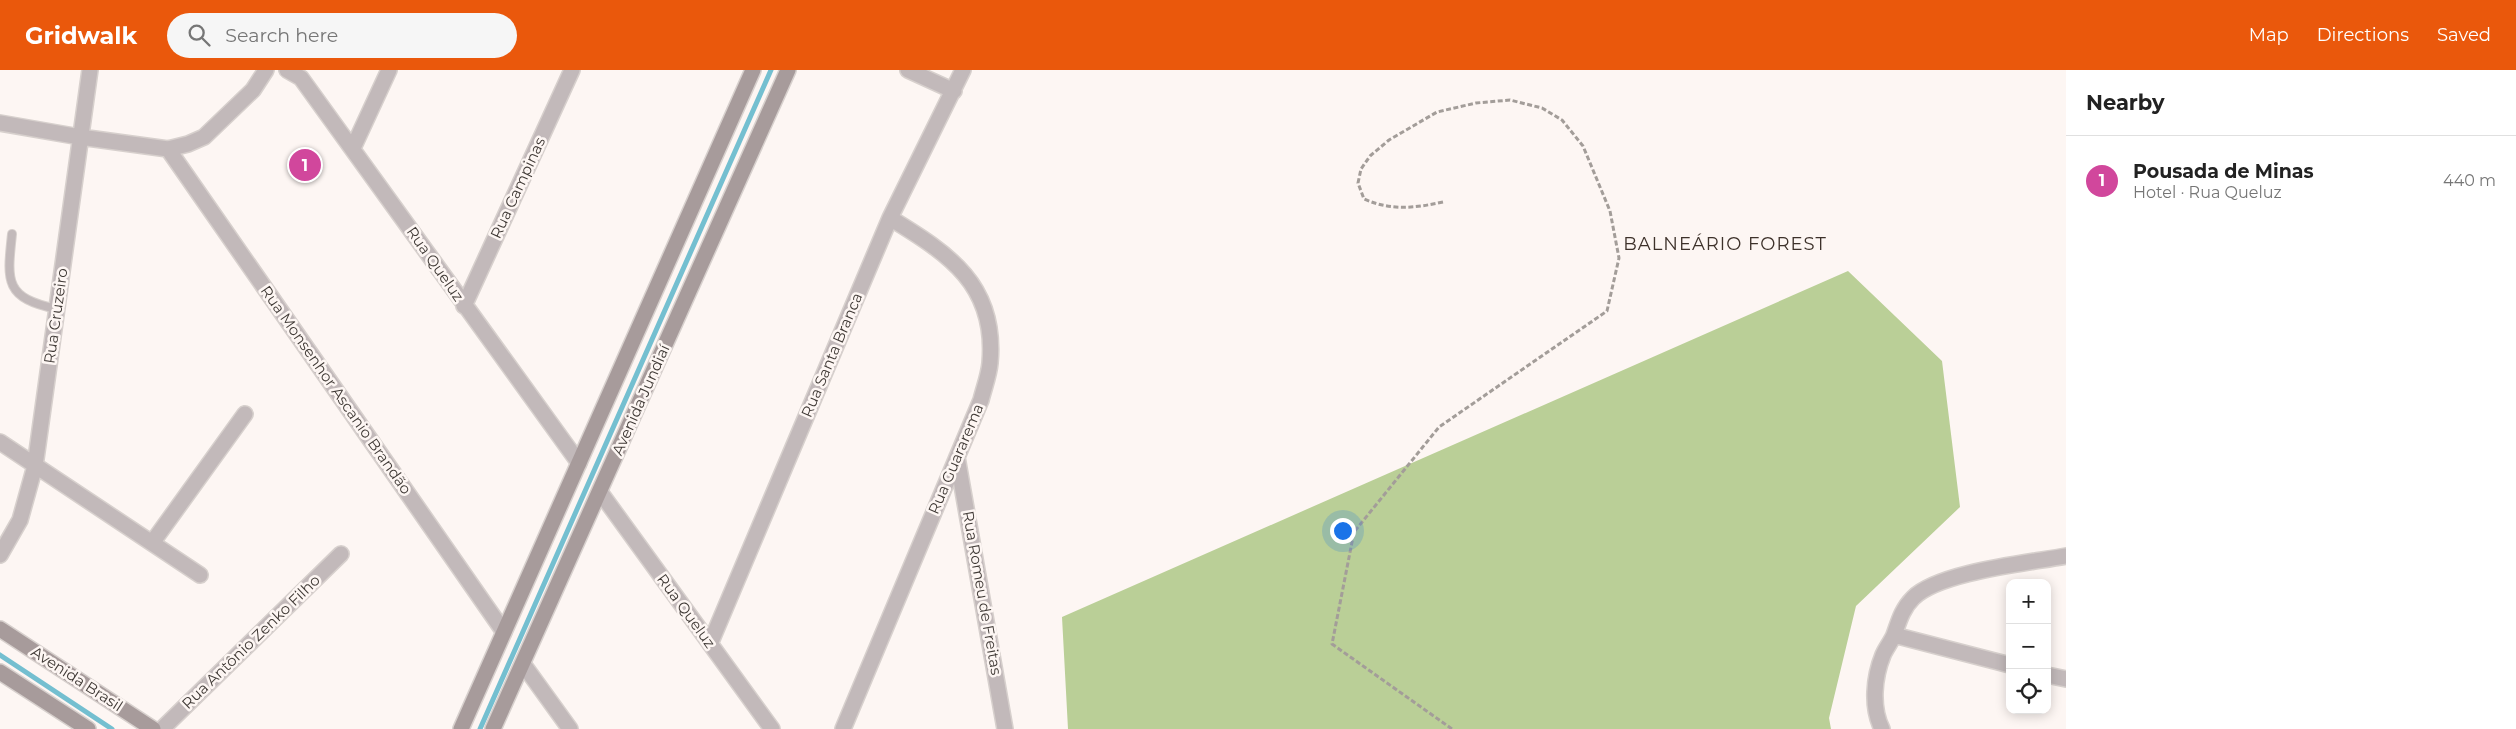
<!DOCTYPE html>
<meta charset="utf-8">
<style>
body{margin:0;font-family:Montserrat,sans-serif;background:#f6f6f6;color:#222}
.controls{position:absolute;right:15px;bottom:15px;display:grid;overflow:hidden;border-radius:10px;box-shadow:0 2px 12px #0003}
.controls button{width:45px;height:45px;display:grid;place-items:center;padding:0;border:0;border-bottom:1px solid #e0e0e0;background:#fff;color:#222;font:25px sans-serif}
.you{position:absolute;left:1342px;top:460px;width:18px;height:18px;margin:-12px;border:4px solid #fff;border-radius:50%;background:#1a73e8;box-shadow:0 0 0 8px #1a73e833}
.badge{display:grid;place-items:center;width:32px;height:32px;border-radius:50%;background:#ea580c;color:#fff;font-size:16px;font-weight:700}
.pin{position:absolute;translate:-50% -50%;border:2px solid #fff;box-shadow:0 1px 5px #0006}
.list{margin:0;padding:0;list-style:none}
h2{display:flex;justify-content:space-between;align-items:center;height:65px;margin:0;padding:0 20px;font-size:21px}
h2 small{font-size:16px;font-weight:400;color:#767676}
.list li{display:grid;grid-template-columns:32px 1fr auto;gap:15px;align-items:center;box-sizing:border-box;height:90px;padding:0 20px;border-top:1px solid #e0e0e0}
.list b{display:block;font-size:19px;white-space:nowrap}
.list p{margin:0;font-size:16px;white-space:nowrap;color:#767676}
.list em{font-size:16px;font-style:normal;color:#767676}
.icon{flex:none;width:28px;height:28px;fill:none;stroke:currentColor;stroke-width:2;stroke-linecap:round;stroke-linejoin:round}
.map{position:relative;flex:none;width:2066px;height:659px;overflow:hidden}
header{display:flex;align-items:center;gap:30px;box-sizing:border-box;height:70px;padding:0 25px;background:#ea580c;color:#fff}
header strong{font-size:24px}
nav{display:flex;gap:28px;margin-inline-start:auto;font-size:18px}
.search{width:350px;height:45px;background:#f6f6f6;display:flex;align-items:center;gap:12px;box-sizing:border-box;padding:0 18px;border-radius:28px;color:#767676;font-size:19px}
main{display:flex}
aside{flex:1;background:#fff}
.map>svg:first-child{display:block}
.forest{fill:#bacf97}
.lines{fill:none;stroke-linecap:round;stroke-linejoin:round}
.stream{stroke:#74bfd0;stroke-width:5}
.lane-casing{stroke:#d7d0cd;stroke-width:10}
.street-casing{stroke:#d7d0cd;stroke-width:18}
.secondary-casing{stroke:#d7d0cd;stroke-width:18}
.path{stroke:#a39d99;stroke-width:3;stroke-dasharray:5 2.5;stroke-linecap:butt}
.lane{stroke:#c2b9ba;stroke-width:8}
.street{stroke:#c2b9ba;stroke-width:15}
.secondary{stroke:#a79b9b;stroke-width:15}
.labels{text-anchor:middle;stroke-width:5;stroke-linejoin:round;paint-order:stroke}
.street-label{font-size:15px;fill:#3f3935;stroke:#fdf6f3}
.quarter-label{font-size:18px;letter-spacing:1px;fill:#3d312a;stroke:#fdf6f3}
</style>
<header>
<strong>Gridwalk</strong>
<div class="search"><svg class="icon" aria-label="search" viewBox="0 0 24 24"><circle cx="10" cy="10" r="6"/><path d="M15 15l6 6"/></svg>Search here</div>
<nav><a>Map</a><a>Directions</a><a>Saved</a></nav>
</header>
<main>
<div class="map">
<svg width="2066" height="659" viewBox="0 0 2066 659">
<rect width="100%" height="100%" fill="#fdf6f3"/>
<path class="forest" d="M1848,201l94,90 18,146 -104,99 -27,112 2,11h-763l-6,-112z"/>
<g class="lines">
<path class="stream" d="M0,585l112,74
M480,659l291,-659"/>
<defs>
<path id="lane" d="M12,164c-5,47 -8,64 45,75"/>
<path id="street" d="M287,0l14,8 278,385
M908,0l46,21
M0,53l80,14 88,12 20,-5 16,-7 49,-47 13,-20
M353,78l36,-78
M168,79l336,483
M464,236l108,-236
M0,372l200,133
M957,387l48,272
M600,422l172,237
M152,473l93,-129
M0,485l20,-35 15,-54 55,-396
M1894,565l116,30
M710,574l180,-426 73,-148
M523,594l47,65
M2047,605l19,4
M162,659l179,-175
M843,659l138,-329c3,-12 8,-25 9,-37 7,-78 -41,-109 -100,-145
M1882,659c-11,-22 -8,-52 1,-74 3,-7 8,-13 11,-20 5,-14 8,-26 19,-37 26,-26 115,-35 153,-42"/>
<path id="secondary" d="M0,559l153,100
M0,602l88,57
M461,659l292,-659
M493,659l295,-659"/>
</defs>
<use href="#lane" class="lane-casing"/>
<use href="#street" class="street-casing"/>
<use href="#secondary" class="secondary-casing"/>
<path class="path" d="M1443,132c-28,6 -52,9 -79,-3l-6,-16 3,-14 9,-13 19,-16 48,-28 39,-9 34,-3 32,8 20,12 21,26 27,65 9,47 -12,53 -168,116 -85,105 -22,112 120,85"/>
<use href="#lane" class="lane"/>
<use href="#street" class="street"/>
<use href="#secondary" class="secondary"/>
</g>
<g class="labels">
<g class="street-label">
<text transform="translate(518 118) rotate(-65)" y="5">Rua Campinas</text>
<text transform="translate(435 194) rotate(55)" y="5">Rua Queluz</text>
<text transform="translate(56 246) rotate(-82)" y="5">Rua Cruzeiro</text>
<text transform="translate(832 285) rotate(-67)" y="5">Rua Santa Branca</text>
<text transform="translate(336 320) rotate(55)" y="5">Rua Monsenhor Ascanio Brandão</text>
<text transform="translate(641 330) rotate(-66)" y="5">Avenida Jundiaí</text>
<text transform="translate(956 389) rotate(-67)" y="5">Rua Guararema</text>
<text transform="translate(982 523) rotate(80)" y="5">Rua Romeu de Freitas</text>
<text transform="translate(686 541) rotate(54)" y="5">Rua Queluz</text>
<text transform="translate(251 572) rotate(-44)" y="5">Rua Antônio Zenko Filho</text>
<text transform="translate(77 609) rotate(33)" y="5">Avenida Brasil</text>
</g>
<g class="quarter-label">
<text x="1725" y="180">BALNEÁRIO FOREST</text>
</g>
</g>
</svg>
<div class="controls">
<button>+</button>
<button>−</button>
<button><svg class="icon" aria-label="locate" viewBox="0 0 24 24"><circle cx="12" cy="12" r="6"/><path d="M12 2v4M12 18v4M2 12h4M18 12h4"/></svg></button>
</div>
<div class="you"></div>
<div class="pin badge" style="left:305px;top:95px;background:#d1479c">1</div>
</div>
<aside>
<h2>Nearby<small></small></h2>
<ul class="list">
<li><span class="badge" style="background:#d1479c">1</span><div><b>Pousada de Minas</b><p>Hotel · Rua Queluz</p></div><em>440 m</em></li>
</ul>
</aside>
</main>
